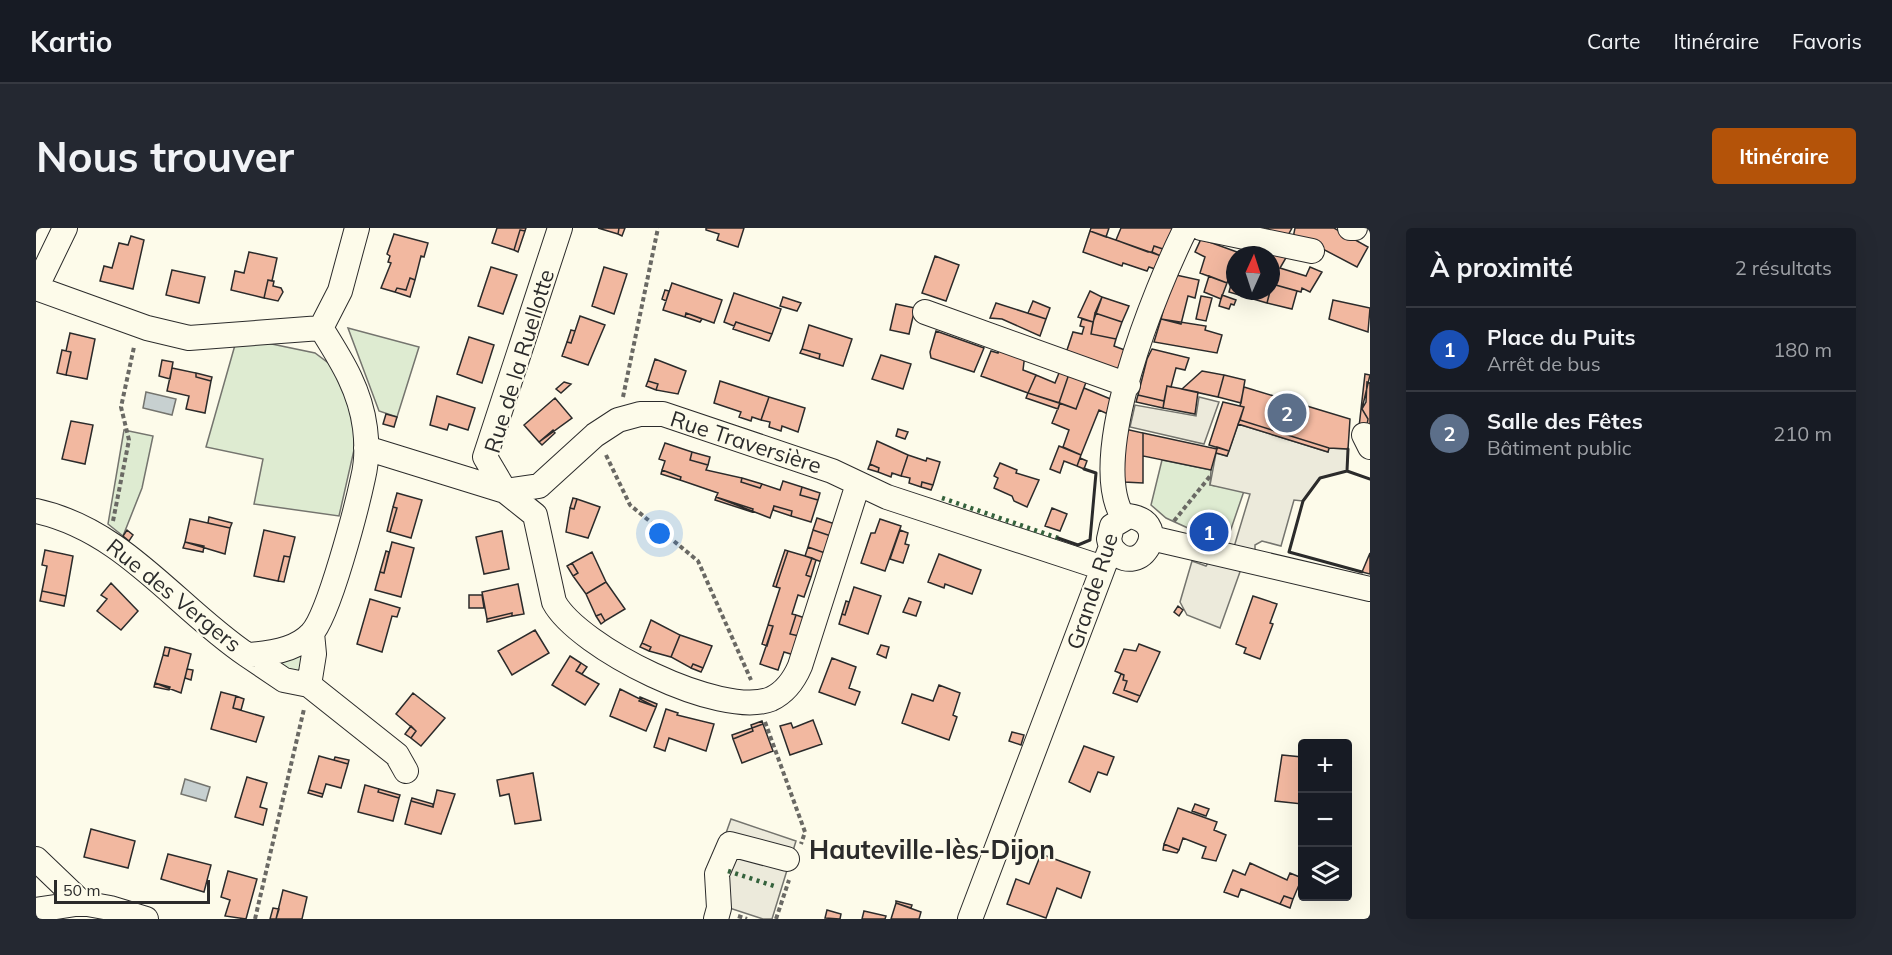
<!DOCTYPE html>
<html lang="fr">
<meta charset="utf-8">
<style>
body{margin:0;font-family:Mulish,sans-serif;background:#242831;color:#f1f3f6}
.controls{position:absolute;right:18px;bottom:18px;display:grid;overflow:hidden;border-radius:6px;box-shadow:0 6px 24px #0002}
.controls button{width:54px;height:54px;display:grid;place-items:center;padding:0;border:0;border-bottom:2px solid #363941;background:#171b24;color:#f1f3f6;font:30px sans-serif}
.compass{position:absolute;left:1190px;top:18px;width:54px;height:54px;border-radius:50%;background:#171b24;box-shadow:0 6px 24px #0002;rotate:3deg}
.scale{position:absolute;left:18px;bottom:15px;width:156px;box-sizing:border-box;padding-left:6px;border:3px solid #2b2b2b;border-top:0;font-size:16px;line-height:21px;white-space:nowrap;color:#2b2b2b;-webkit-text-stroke:4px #fdfbea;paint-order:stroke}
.you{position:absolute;left:624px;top:306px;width:21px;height:21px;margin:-15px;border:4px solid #fff;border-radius:50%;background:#1a73e8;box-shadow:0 0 0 9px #1a73e833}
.badge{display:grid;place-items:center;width:39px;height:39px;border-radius:50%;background:#b45309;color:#fff;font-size:20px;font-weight:700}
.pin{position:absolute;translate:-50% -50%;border:3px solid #fff;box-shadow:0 2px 6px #0006}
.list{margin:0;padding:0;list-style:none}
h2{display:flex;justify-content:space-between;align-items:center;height:78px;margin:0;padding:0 24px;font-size:26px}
h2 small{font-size:20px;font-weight:400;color:#9ea1a6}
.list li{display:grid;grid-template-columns:39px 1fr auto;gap:18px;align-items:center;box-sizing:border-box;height:84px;padding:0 24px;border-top:2px solid #363941}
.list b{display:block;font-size:22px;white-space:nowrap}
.list p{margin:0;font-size:20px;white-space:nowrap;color:#9ea1a6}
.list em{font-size:20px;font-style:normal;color:#9ea1a6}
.icon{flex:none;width:33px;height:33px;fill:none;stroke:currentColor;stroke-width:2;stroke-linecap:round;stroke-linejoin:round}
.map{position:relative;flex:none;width:1334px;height:691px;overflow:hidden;border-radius:6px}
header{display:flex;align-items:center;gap:36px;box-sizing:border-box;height:84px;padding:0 30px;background:#171b24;border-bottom:2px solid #363941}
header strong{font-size:28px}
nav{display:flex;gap:33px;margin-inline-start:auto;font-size:21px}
.intro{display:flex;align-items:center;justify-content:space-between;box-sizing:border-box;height:144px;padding:0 36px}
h1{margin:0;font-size:42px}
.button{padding:15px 27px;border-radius:6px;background:#b45309;color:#fff;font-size:21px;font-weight:700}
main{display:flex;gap:36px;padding:0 36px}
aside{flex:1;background:#171b24;border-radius:6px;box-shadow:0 6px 24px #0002}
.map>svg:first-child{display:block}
.green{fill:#deebd1;stroke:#74746e;stroke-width:1.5}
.parking{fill:#eceadb;stroke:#74746e;stroke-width:1.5}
.water{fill:#c7d0d0;stroke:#74746e;stroke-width:1.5}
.building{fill:#f2b8a0;stroke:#2b2b2b;stroke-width:1.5}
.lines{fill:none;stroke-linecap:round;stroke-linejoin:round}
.minor-casing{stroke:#2b2b2b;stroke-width:26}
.path{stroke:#6a6964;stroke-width:4;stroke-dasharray:4.5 3;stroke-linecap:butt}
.minor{stroke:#fdfbea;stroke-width:24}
.hedge{stroke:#34623c;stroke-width:4.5;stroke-dasharray:3 4.5;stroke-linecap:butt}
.wall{stroke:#2b2b2b;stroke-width:3}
.labels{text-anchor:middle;stroke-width:4.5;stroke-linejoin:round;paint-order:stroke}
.street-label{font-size:22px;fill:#2b2b2b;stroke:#fdfbea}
.quarter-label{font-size:26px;font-weight:bold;fill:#2b2b2b;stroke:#fdfbea}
</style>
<header>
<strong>Kartio</strong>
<nav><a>Carte</a><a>Itinéraire</a><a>Favoris</a></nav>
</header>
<div class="intro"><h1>Nous trouver</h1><a class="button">Itinéraire</a></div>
<main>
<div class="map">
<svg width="1334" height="691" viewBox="0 0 1334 691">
<rect width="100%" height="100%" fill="#fdfbea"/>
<path class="green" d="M312,100l71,19 -22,70 -18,-6z
M231,115l48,10 16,12 23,46v39l-15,66 -85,-12 9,-45 -57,-12 29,-102z
M88,202l29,6 -11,52 -19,48 -15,-12z
M1126,232l49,10 -1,15 34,6 -14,41 -23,-8 -6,10 -35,-16 -15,-13z
M268,426l-1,17h-19l-7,-12z"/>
<path class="parking" d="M1163,169l20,5 -15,42 -74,-17 5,-22 61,11z
M1202,196l90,28 1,-4 19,1 -1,22 -27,7 -17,23 -9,-1 -13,46 -19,-5 -7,4v7l-21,-5 16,-53 -40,-9 6,-32 11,3z
M1174,332l31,9 -21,59 -33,-13 -7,-13 12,-41 14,5z
M695,591l65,22 -24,78h-9l-52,-17 -2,-21z"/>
<path class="water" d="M110,164l30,7 -4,16 -29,-7z
M149,551l25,8 -4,14 -25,-7z"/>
<path class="building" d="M461,0h29l-1,3 -5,-1 -6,20 -22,-7z
M562,0h21l-1,6z
M583,0h6l-3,8 -4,-2z
M670,0h38l-6,19 -21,-7 2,-6 -13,-4z
M1055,0h18l-3,9 -16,-6z
M1085,0h55l-10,22 -12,-4 -2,6h-4l-32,-12z
M1230,0h26l-6,11z
M1259,0h39l34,19 -11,20 -55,-29h-9z
M484,2l5,1 -7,21 -4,-2z
M1054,3l74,26 -6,13 -9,-3 -2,4 -24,-8 -1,3 -39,-14z
M358,6l34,9 -4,14 -3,-1 -6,24 -5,-2 -4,12 -9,-2 -2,4 -14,-4 10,-25 -3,-1 2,-6 -3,-2z
M95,8l13,4 -11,49 -33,-8 4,-15 8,2 7,-25 9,2z
M1165,11l36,13 -10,31 -27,-10 5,-16 -10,-5z
M1118,18l12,4 -3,7 -11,-5z
M1238,21l13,7 -7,12 26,8 4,-9 12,5 -12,20 -8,-4 -1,4 -29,-8 -1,4v-33z
M213,24l28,6 -5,23 -4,-1 -4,18 -33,-8 4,-19 9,2z
M899,28l24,9 -13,36 -24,-8z
M455,39l26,8 -14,39 -25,-8z
M568,39l23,7 -13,40 -22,-8z
M136,42l33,7 -6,26 -33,-8z
M1199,42v21h35l-3,12 -38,-11z
M1140,47l23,5 -4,18 -7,-2 -7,28 -20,-5 7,-27z
M1173,48l18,7 -6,16 -17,-7z
M374,50l5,2 -5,17 -15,-5 2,-4 9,2z
M232,52l6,1 -1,5 8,2 2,4 -5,9 -14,-3z
M636,55l50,17 -8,23 -28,-10 -1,4 -22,-7z
M1236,56l25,7 -5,18 -25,-6z
M629,62l4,1 -3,10 -4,-2z
M1054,63l12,6 -9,25 -15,-5z
M698,65l47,16 -9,25 -36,-12 -2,4 -10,-4z
M1186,67l14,5 -2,5 -3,-1 -2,5 -10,-3z
M1165,68l11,2 -6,23 -10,-2z
M747,69l18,6 -4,8 -17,-5z
M1066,69l27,9 -7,16 -27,-9z
M1297,72l37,8 -2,24 -39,-13z
M997,73l17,7 -4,11 -18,-6z
M960,75l50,16 -6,17 -38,-17 -12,-1z
M860,76l19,4 -6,26 -19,-4z
M650,85l16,6 -2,3 -15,-5z
M1059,85l27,9 -6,17 -25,-5z
M544,88l25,9 -17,40 -26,-9 5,-14 4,1z
M1046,91l11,3 -2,12 25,5 -2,7 16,6 -10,24 -55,-20 8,-24 9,2 2,-7 -4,-1z
M1125,91l45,7 -1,4 17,5 -5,18 -63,-11z
M700,94l36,12 -3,7 -36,-12z
M773,97l43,14 -9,27 -24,-7 1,-5 -18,-5z
M535,102l4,1 -4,12 -4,-1z
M900,103l48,17 -10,24 -43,-14 -1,-6z
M34,105l25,6 -8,40 -21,-4 5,-23 -5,-1z
M433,109l25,8 -12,38 -25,-9z
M965,117l24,9 -2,16 13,5 -8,18 -47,-17 10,-25 7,2z
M766,121l18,5 -1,5 -19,-6z
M1116,121l37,9 -4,12 -9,-2 -5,19 -4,-1 -3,15 -26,-6 9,-36z
M26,122l9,2 -5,23 -9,-2z
M845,127l30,9 -8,25 -31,-10z
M619,131l31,12 -8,23 -22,-4 2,-6 -10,-3z
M126,132l11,2 -3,17 -11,-3z
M136,140l24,5v4l15,4 -6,32 -19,-4 3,-13 -22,-5z
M1025,140l9,3 -11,32 -31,-10 8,-18 19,8z
M1034,143l18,6 -12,32 -17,-6z
M1166,143l22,4 -6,22 -36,-8z
M160,145l16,4 -1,4 -15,-4z
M1329,146l5,1 -8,34 6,10 -1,6 -8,2z
M1188,147l21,5 -4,23 -23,-6z
M612,153l10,3 -2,6 -10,-4z
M684,153l49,16 -8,23 -9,-3 -1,4 -12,-4 2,-5 -27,-9z
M528,154l7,2 -10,9 -5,-4z
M1331,154l3,1v43l-3,-1 1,-6 -6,-10 4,-7z
M1131,158l31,6 -3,22 -32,-6z
M1208,159l106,32 -2,30 -19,-1 -89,-28 4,-13 -4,-1z
M1048,160l29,12 -3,15 -11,-5 -18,45 -18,-8 6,-17 -17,-7 8,-20 16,6z
M992,165l32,10 -2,6 -32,-11z
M1102,167l26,6 -1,7 -27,-6z
M401,168l38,12 -7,22 -19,-6 -2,6 -17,-5z
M733,169l36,11 -7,24 -16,-6 -1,5 -12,-4 1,-5 -9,-2z
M519,170l17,20 -33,24 -15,-17z
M1187,174l21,5 -15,44 -20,-6z
M350,186l11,3 -3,10 -11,-3z
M1204,192l89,28 -1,4 -90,-28z
M35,193l22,4 -8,39 -23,-5z
M862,201l10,3 -3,7 -9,-3z
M1089,201l18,4v50l-19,-1z
M517,202l2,3 -13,12 -3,-3z
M1107,205l74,16 -6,21 -68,-14z
M841,213l31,14 -7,21 -9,-3 -1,4 -13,-5 1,-4 -9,-4z
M629,215l27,9 -2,8 18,5 -2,5 36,8 -1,4 19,6 2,-4 18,6 3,-9 19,6 -2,8 18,5 -7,22 -20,-6 1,-5 -18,-5 -4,12 -54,-21 2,-4 -38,-13 1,-3 -19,-7 3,-9 -6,-2z
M1023,218l22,9 -4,11 -13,-5 -4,12 -10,-4z
M1181,219l12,4 -2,5 -11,-3z
M656,224l18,5 -2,8 -18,-5z
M872,227l18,6 1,-3 13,4 -7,23 -11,-3 -1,5 -12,-4 1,-5 -9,-2z
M1044,230l7,3 -3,8 -7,-3z
M964,235l17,7 -1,3 23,7 -12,27 -13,-6 -2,-5 -18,-8 4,-10 -4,-2z
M834,236l9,4 -1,4 -10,-3z
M626,242l19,7 -1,3 -19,-6z
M706,250l20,6 -2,4 -19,-6z
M886,254l11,3 -2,5 -10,-3z
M766,259l18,6 -2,7 -18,-5z
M361,265l25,7 -11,38 -21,-6 7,-24 -4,-1z
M680,269l37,12 -1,3 -37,-12z
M537,270l4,1 -3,10 -4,-1z
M541,271l23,8 -12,31 -22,-6 4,-24 4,1z
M738,278l18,5 -1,5 -18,-6z
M357,279l4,1 -7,24 -3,-1z
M1016,280l15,6 -7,17 -15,-5z
M173,289l23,6 -2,5 -22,-5z
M781,290l18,6 -4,12 -18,-6z
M154,291l40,9 -5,26 -40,-12z
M844,291l21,7 -16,45 -24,-8 10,-30h4z
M91,302l6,5 -4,6 -6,-5z
M228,302l31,7 -5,20 -6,-1 -6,25 -24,-5z
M777,302l18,6 -6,17 -17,-6z
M864,302l8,3 -3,11 4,1 -6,18 -13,-4z
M466,303l7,38 -25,5 -8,-37z
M149,314l19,4 -1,6 -20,-4z
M356,314l22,6 -13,49 -26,-7 5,-18 4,1z
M772,319l17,6 -3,9 -17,-6z
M9,322l28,6 -7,40 -24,-5 5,-25 -5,-1z
M749,322l3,1 -12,36 -3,-1z
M350,323l3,1 -5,21 -4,-1z
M752,323l24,7 -6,17 5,2 -7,20 -6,-2 -6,19 4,1 -6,19 9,2 -5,19 -10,-3 -6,18 -18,-6 13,-38 -5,-1 12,-37 -4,-1z
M556,324l14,30 -20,12 -13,-18 5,-3 -6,-10z
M1334,325v21l-8,-2z
M903,326l42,16 -9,24 -27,-10 -1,4 -16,-6z
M248,328l6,1 -6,25 -6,-1z
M776,330l4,2 -5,17 -5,-2z
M536,335l6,10 -5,3 -6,-10z
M570,354l19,27 -20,12 -4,-7 -5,2 -10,-22z
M75,355l27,28 -17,19 -24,-19 10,-12 -6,-4z
M482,356l6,30 -12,2v-3l-25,6 -5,-27z
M818,359l27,9 -13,38 -29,-10 3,-10 3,1z
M6,363l24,5 -2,10 -24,-5z
M433,367h13l2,13h-15z
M1217,368l24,8 -7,19 3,1 -13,35 -16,-6 2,-5 -10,-4z
M873,370l12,4 -5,14 -13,-4z
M334,371l30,9 -3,9 -5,-1 -10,36 -25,-8z
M810,373l3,1 -4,13 -3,-1z
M1142,378l5,4 -4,6 -5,-4z
M476,385v3l-25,6v-3z
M565,386l4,7 -4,3 -5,-8z
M760,387l9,3 -6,18 -9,-2z
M615,392l29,15 -9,22 -22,-6 2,-4 -9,-4z
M732,397l5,1 -6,20 -5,-2z
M499,402l14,23 -37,22 -14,-24z
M644,407l32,11 -9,22 -10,-4 -2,4 -20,-11z
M606,415l9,4 -2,4 -9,-4z
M1103,416l21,8 -20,44 -16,-6 3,-9 -4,-1 1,-5 -9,-4 9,-22 12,2z
M845,417l8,2 -3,11 -9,-4z
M129,419l5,1 -2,8 -5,-1z
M134,420l21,6 -10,39 -26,-10 8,-28 5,1z
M534,428l11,7 -5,8 23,13 -14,21 -33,-20z
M796,430l24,9 -7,21 11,4 -5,13 -36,-13z
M545,435l6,4 -5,7 -6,-3z
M657,436l10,4 -2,4 -10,-4z
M151,441l6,1 -2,10 -6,-2z
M1085,446l3,1 -1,5 4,1 -3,9 16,6 -3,6 -24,-9z
M119,455l15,4 -1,3 -15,-3z
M903,457l21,8 -7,22 4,2 -8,23 -47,-17 10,-29 21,7z
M584,461l36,18 -10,24 -36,-15z
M185,464l15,4 -3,12 31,9 -8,25 -45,-13z
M377,465l32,25 -24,28 -10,-8 5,-7 -20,-17z
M200,468l8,3 -3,11 -8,-2z
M604,469l17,7 -1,3 -17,-6z
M630,481l12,4 -1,2 37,9 -8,27 -37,-13 -4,13 -11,-4z
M777,492l9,24 -32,11 -10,-29 11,-3 2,5z
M726,493l1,3 -11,4 -1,-3z
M727,496l10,27 -31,12 -9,-24 20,-8 -1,-3z
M375,498l5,5 -5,7 -6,-4z
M716,500l1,3 -20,8 -1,-4z
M976,504l12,3 -3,10 -12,-4z
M1048,518l30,11 -7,18 -9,-3 -8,20 -21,-10z
M1246,527l20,2v47l-27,-3z
M283,528l29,8 -7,24 -15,-4 -3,10 -14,-4z
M299,529l14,3 -1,4 -14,-4z
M497,545l8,47 -26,4 -6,-30 -9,2 -3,-16z
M211,549l20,6 -7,24 7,2 -4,16 -28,-8z
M329,557l14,4 -1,3 21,6 -6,23 -35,-9z
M343,561l21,6 -1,3 -21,-6z
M273,562l14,4 -1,3 -14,-4z
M401,562l18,4 -14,40 -36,-10 6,-23 22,6z
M376,570l21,6v3l-22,-6z
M1159,576l14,5 -3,7 -14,-5z
M1142,580l39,14 -3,8 12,5 -10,26 -14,-3 4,-11 -23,-9 -4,12 -15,-6z
M55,601l44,12 -7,27 -44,-11z
M1128,616l15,6 -2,3 -14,-3z
M132,626l43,11 -7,27 -43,-13z
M1005,626l49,18 -9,26 -24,-10 -11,30 -39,-14 9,-25 13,5z
M1214,635l37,17 3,-7 12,5 -9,21 -9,-3 -4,8 -39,-15 -3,8 -14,-5 9,-22 12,5z
M192,643l29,8 -11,40 -21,-3 5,-16 -9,-3z
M247,662l24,7 -5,22h-26z
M1248,668l9,3 -3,9 -10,-4z
M860,673l16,4 -1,3 -15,-5z
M860,675l25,9 -2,7h-28z
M237,680l6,1 -3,10h-6z
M791,682l14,4 -1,5 -15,-1z
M828,683l22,5 -1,3h-23z"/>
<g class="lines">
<defs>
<path id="minor" d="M524,0l-75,229 20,34 30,24 19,87c24,45 167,117 217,97 15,-7 23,-19 29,-33l58,-182
M1165,0l111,23
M1314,0h5
M0,60l111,40 42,10 132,-10
M0,60l29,-60
M889,84l203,73
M1328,207l6,12
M330,220l139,43 34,-5 56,-51 23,-15 22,-6h23l169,57 55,26 216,71
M0,283c88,19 140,96 211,144 21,-1 49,-5 64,-21 18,-18 46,-128 52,-156 4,-16 4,-34 2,-50 -5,-39 -24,-68 -44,-100l19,-37 17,-63
M1087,289c-37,-60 33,-229 63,-289
M1115,310l219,51
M211,427l37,25 25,5 88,70 9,16
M273,457l5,-31 -2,-21
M0,631l46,44 28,5 36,11
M0,682l46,-7
M680,691l3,-11 -2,-34 13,-30 57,15
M934,691l133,-351 8,-21 -2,-8 3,-13 17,-10c47,7 8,68 -18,31"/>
</defs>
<use href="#minor" class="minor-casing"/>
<path class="path" d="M587,169l35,-169
M570,227l24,50 68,56 53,119
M77,293l16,-81 -8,-33 13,-60
M1138,293l37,-46
M729,494l40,110 -4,12
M702,688l9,3
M219,691l49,-210
M740,691l13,-39"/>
<use href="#minor" class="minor"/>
<path class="hedge" d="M906,270l116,40
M692,643l49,16"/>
<path class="wall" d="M1311,243l1,-22
M1022,310l20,7 12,-5 6,-67 -12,-4
M1326,344l-73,-20 14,-51 17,-23 27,-7 23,8"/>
</g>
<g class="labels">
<g class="street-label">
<text transform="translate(483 133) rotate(-73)" y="8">Rue de la Ruellotte</text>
<text transform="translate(710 214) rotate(18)" y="8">Rue Traversière</text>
<text transform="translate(1056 363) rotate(-72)" y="8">Grande Rue</text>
<text transform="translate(138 367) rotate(39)" y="8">Rue des Vergers</text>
</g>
<g class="quarter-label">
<text x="896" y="631">Hauteville-lès-Dijon</text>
</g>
</g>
</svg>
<div class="controls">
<button>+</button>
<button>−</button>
<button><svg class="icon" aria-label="layers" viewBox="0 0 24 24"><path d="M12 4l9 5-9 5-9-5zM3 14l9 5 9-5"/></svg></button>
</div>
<svg class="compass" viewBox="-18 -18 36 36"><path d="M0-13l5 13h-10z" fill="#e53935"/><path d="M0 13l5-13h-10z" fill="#9ea1a6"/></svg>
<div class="scale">50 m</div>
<div class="you"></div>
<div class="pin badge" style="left:1173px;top:304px;background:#1a4fb4">1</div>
<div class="pin badge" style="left:1251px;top:185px;background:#5c6f8a">2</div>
</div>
<aside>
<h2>À proximité<small>2 résultats</small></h2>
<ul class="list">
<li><span class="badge" style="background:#1a4fb4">1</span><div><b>Place du Puits</b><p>Arrêt de bus</p></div><em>180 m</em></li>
<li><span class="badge" style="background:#5c6f8a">2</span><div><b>Salle des Fêtes</b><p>Bâtiment public</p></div><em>210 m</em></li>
</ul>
</aside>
</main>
